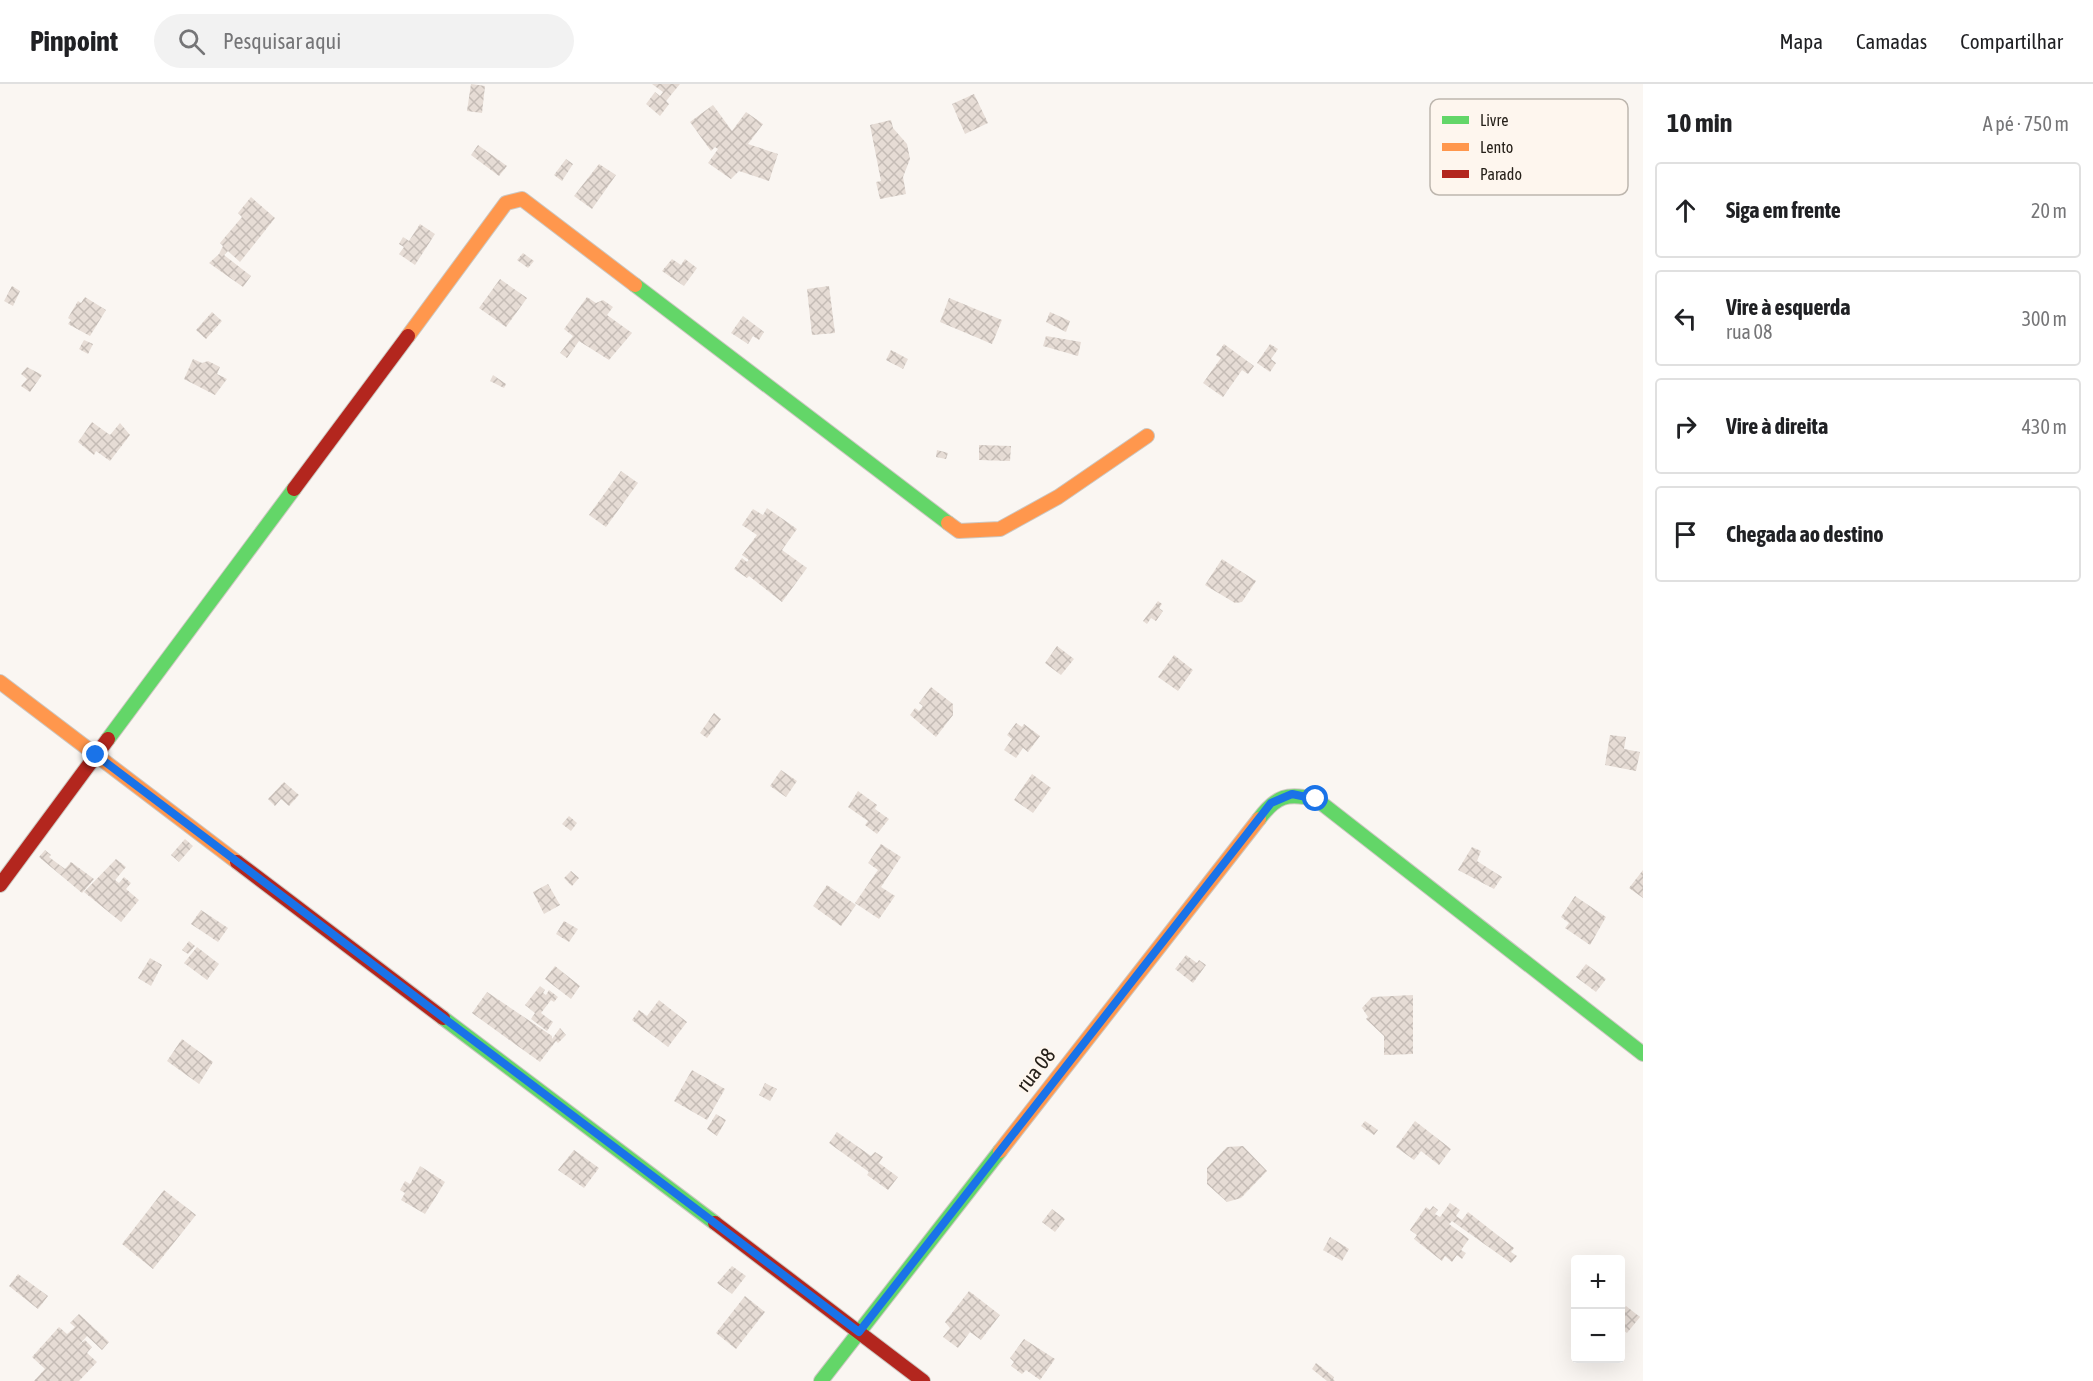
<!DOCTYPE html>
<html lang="pt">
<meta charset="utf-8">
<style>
body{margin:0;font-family:"Asap Condensed",sans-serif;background:#f2f2f2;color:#202124}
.controls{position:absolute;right:18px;bottom:18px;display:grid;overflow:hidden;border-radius:6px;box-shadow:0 6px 24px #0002}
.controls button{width:54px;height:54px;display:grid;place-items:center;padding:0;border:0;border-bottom:2px solid #e0e0e0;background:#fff;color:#202124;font:30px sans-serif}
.stop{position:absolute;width:18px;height:18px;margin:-14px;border:4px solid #1a73e8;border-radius:50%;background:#fff}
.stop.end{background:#1a73e8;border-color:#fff;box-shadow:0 2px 6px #0008}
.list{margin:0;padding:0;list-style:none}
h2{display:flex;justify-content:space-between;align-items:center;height:78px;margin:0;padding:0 24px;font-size:26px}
h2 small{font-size:20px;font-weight:400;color:#757577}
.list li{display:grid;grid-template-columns:39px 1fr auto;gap:18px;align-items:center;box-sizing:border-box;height:96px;margin:0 12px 12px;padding:0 12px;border:2px solid #e0e0e0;border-radius:6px}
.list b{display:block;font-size:22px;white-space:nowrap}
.list p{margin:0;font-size:20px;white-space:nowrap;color:#757577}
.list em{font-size:20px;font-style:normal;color:#757577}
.icon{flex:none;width:33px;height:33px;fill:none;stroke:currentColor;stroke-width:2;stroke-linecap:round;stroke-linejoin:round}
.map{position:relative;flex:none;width:1643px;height:1297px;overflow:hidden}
header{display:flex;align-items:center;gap:36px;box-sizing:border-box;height:84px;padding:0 30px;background:#fff;border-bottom:2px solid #e0e0e0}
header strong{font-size:28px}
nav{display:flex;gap:33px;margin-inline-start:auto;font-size:21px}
.search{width:420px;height:54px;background:#f2f2f2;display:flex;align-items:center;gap:15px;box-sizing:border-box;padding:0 21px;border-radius:33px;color:#757577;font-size:22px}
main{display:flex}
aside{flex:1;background:#fff}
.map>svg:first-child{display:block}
.building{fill:url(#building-cross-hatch)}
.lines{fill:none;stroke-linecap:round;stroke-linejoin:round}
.fast-casing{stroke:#ccc7c1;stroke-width:16}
.slow-casing{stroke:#ccc7c1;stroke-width:16}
.jam-casing{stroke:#ccc7c1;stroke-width:16}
.fast{stroke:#63d668;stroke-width:14}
.slow{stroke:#ff974d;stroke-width:14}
.jam{stroke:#b3261e;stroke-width:14}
.route{stroke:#1a73e8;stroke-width:8}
.labels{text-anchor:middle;stroke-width:4.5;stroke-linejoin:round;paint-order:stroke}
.street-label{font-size:21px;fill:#262019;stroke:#fef6ee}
.key{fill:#fef6ee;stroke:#bdb6ae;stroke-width:1.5}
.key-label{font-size:16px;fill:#262019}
</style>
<header>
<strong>Pinpoint</strong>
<div class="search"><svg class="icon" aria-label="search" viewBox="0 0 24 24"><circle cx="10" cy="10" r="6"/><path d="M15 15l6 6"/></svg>Pesquisar aqui</div>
<nav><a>Mapa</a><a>Camadas</a><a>Compartilhar</a></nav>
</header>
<main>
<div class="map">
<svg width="1643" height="1297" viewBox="0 0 1643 1297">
<defs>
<pattern id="building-cross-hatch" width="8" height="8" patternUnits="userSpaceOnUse" patternTransform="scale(1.5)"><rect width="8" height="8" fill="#e6dcd5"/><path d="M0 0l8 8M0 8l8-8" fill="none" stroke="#c5bcb6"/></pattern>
</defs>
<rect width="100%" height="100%" fill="#faf6f2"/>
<path class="building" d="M471,0l14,2 -3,27 -15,-2z
M652,0h28l-14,17 3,3 -9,12 -14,-12 9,-12 5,4 3,-4z
M974,10l14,29 -23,11 -13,-30z
M713,21l19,26 14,-19 17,12 -15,20 30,10 -9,27 -30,-10 -8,8 -23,-16 10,-14 -3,-2 -4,4 -21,-29z
M891,36l2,8 14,16 3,15 -7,18 3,17 -26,5 -4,-17 5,-1 -11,-56z
M478,61l29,21 -8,10 -28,-21z
M566,75l7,5 -11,17 -8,-6z
M599,80l17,11 -24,34 -18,-13z
M251,113l24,21 -35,44 -12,-11 -4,4 27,21 -8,11 -34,-24 10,-9 4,-8 -3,-3 22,-26 -4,-4z
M420,140l15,10 -20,31 -16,-11 5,-7 -5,-3 4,-7 6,4z
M523,169l11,8 -6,7 -11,-8z
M672,175l9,6 4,-6 12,9 -13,18 -22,-15z
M500,195l27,19 -21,29 -27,-19z
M12,202l8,5 -7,15 -9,-5z
M829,202l6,47 -23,2 -5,-46z
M85,213l21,13 -16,26 -22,-12 3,-4 -3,-2 10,-17 3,2z
M587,213l9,6 7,-3 10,7 -6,8 25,18 -23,27 -30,-19 -12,17 -7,-5 13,-17 -9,-7z
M949,214l53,22 -10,24 -52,-22z
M212,228l10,9 -16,18 -10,-9z
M1050,228l20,9 -4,11 -20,-10z
M743,232l21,16 -5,8 -6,-4 -5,8 -17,-11z
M1046,252l35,6 -3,14 -35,-10z
M84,256l9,4 -5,10 -9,-5z
M1224,260l30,22 -6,8 -6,-4 -19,27 -20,-14 18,-25 -5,-3z
M1270,260l8,5 -7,10 5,4 -6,9 -13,-9z
M891,266l17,9 -5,10 -17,-9z
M193,275l9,4 6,-2 12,6 -3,7 10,5 -12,16 -31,-16z
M27,283l15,8 -12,17 -9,-6 6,-7 -6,-5z
M493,291l13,9 -2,4 -14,-7z
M92,338l18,13 10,-12 10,12 -20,26 -14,-10 -2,4 -16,-13z
M979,361l32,1 -1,15 -31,-1z
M937,366l11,3 -2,6 -10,-2z
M621,387l17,12 -32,44 -17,-12z
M767,424l30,21 -15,21 25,18 -25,34 -33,-26 -2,2 -13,-9 8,-11 5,4 2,-2 -7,-5 15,-20 -15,-10 11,-16 10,6z
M1222,475l34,22 -14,21 -7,1 -30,-18z
M1158,517l4,3 -3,4 4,3 -7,10 -5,-3 -4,6 -4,-3z
M1057,562l17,13 -13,16 -16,-12z
M1174,571l19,15 -15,21 -20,-14z
M931,603l22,17v11l-17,22 -26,-22 5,-7 4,3 4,-5 -4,-3z
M714,629l7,6 -14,19 -7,-5z
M1016,639l6,4 2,-3 16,12 -12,16 -5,-4 -7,10 -12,-8 8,-11 -5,-4z
M1610,651l16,2 -2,12 16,3 -4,19 -31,-6z
M781,686l16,11 -11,16 -16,-11z
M1032,690l19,14 -18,25 -19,-13z
M284,698l15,13 -10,11 -8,-7 -6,7 -7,-7z
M858,707l19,14 -4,7 2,-3 14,10 -12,15 -12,-9 3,-4 -20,-14z
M569,732l8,7 -6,8 -9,-7z
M185,755l8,7 -14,16 -8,-7z
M881,760l20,13 -20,30 14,9 -16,23 -24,-16 23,-33 -10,-7z
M1472,763l9,4 -4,10 25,16 -8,12 -36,-19z
M45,766l6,5 -2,2 16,12 6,-7 23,17 -12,14 -43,-36z
M116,775l10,8 -11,13 4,3 5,-6 7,6 -5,6 13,11 -18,22 -37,-30z
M1643,786v28l-14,-10z
M571,787l8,7 -7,8 -8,-8z
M548,800l12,21 -16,9 -11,-22z
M827,801l29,20 -15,21 -28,-20z
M1575,812l31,21 -16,28 -25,-17 4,-5 -8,-6z
M201,826l27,18 -10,14 -27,-18z
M564,837l14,8 -9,13 -13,-8z
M189,857l6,5 -7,8 -6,-4z
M197,863l22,17 -12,16 -23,-17z
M1186,871l11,8 2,-3 7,5 -13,18 -18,-14z
M150,874l12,7 -11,21 -13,-8z
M1586,880l20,15 -10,13 -20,-15z
M555,882l25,20 -9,13 -26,-20z
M540,902l5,4 -2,3 3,2 3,-5 9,7 -4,5 -3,-2 -10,13 12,9 -6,9 -16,-12 4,-6 -10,-8z
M487,908l65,44v3l8,-11 6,7 -8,8 -2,-2 -16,21 -68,-49z
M1413,911v59l-29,1v-19l-18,-17 2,-2 -6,-9 10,-11z
M659,916l28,22 -19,25 -36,-27 7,-10 8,6z
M182,955l31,23 -14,22 -32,-23z
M692,986l33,19 -18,31 -33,-19z
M765,999l12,6 -7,12 -11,-6z
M716,1030l10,6 -9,16 -10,-7z
M1365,1037l13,9 -4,5 -13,-9z
M1415,1037l36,28 -12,16 -18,-14 -7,9 -18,-13z
M837,1048l34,24 4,-4 8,5 -4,6 19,14 -10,13 -21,-15 2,-3 -40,-29z
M1243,1062l24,25 -26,27 -14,4 -20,-18v-16l20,-21z
M574,1066l25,18 -15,20 -26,-18z
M420,1082l25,16 -20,32 -24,-14 4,-7 -5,-3 5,-9 5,3z
M164,1106l32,25 -43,54 -31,-25z
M1450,1119l10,7 -4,6 6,4 6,-8 46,36 -3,4 6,4 -6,7 -59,-42 -3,3 20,15 -8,11 5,3 -4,6 -5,-4 -5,7 -7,-6 -3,5 -28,-22 3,-4 -7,-5 16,-23 4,3 3,-4 5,4 -3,4 5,3z
M1052,1125l13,10 -10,13 -13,-10z
M1330,1153l19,12 -7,12 -19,-11z
M732,1182l14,10 -14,18 -15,-11z
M18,1190l30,22 -10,13 -29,-23z
M969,1207l31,24 -19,25 -11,-8 -12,16 -15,-11 7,-9 -5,-6z
M745,1212l20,16 -29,37 -20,-16z
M1626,1222l14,11 -13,16 -7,-5v-15z
M79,1230l30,28 -7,8 -15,-14 -8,9 6,-5 7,7 -5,6 10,9 -18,19h-45l11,-12 -13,-12 27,-30 8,7 5,-4 3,-3 -5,-4z
M1024,1255l31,20 -15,21 -14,-10 -4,4 -11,-8 3,-4 -4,-4z
M1316,1279l18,14 -1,2 2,2h-8l-15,-12z"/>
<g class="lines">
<defs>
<path id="fast" d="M635,201l313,238
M108,655l186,-250
M1259,735c18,-24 28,-26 57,-20l327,255
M443,934l272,205
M821,1297l179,-230"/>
<path id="slow" d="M408,252l98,-133 16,-4 113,86
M948,439l11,8 41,-2 58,-32 89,-61
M0,598l237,180
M1000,1067l259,-332"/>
<path id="jam" d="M294,405l114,-153
M237,778l206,156
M0,801l108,-146
M715,1139l208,158"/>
</defs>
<use href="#fast" class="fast-casing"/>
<use href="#slow" class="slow-casing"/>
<use href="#jam" class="jam-casing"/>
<use href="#fast" class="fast"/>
<use href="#slow" class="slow"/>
<use href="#jam" class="jam"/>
</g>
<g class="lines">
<path class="route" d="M96,671l763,577 412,-529 21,-9 24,5"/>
</g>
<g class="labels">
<g class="street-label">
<text transform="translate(1036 986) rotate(-52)" y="7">rua 08</text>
</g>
</g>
<rect x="1430" y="15" width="198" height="96" rx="9" class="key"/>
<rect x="1442" y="32" width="27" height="8" fill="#63d668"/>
<rect x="1442" y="59" width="27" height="8" fill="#ff974d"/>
<rect x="1442" y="86" width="27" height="8" fill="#b3261e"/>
<g class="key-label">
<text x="1480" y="42">Livre</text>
<text x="1480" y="69">Lento</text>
<text x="1480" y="96">Parado</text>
</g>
</svg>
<div class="controls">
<button>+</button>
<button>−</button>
</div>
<div class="stop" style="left:1316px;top:715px"></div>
<div class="stop end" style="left:96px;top:671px"></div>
</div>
<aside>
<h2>10 min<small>A pé · 750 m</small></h2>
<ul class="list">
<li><svg class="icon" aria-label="ahead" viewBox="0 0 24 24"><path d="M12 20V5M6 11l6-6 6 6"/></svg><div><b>Siga em frente</b></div><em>20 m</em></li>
<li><svg class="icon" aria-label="left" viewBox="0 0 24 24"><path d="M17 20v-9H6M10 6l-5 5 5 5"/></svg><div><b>Vire à esquerda</b><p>rua 08</p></div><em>300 m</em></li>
<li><svg class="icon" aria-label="right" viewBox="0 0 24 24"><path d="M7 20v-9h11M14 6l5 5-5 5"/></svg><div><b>Vire à direita</b></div><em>430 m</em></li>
<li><svg class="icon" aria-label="arrive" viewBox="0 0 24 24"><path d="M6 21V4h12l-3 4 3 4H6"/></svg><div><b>Chegada ao destino</b></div></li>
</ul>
</aside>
</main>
